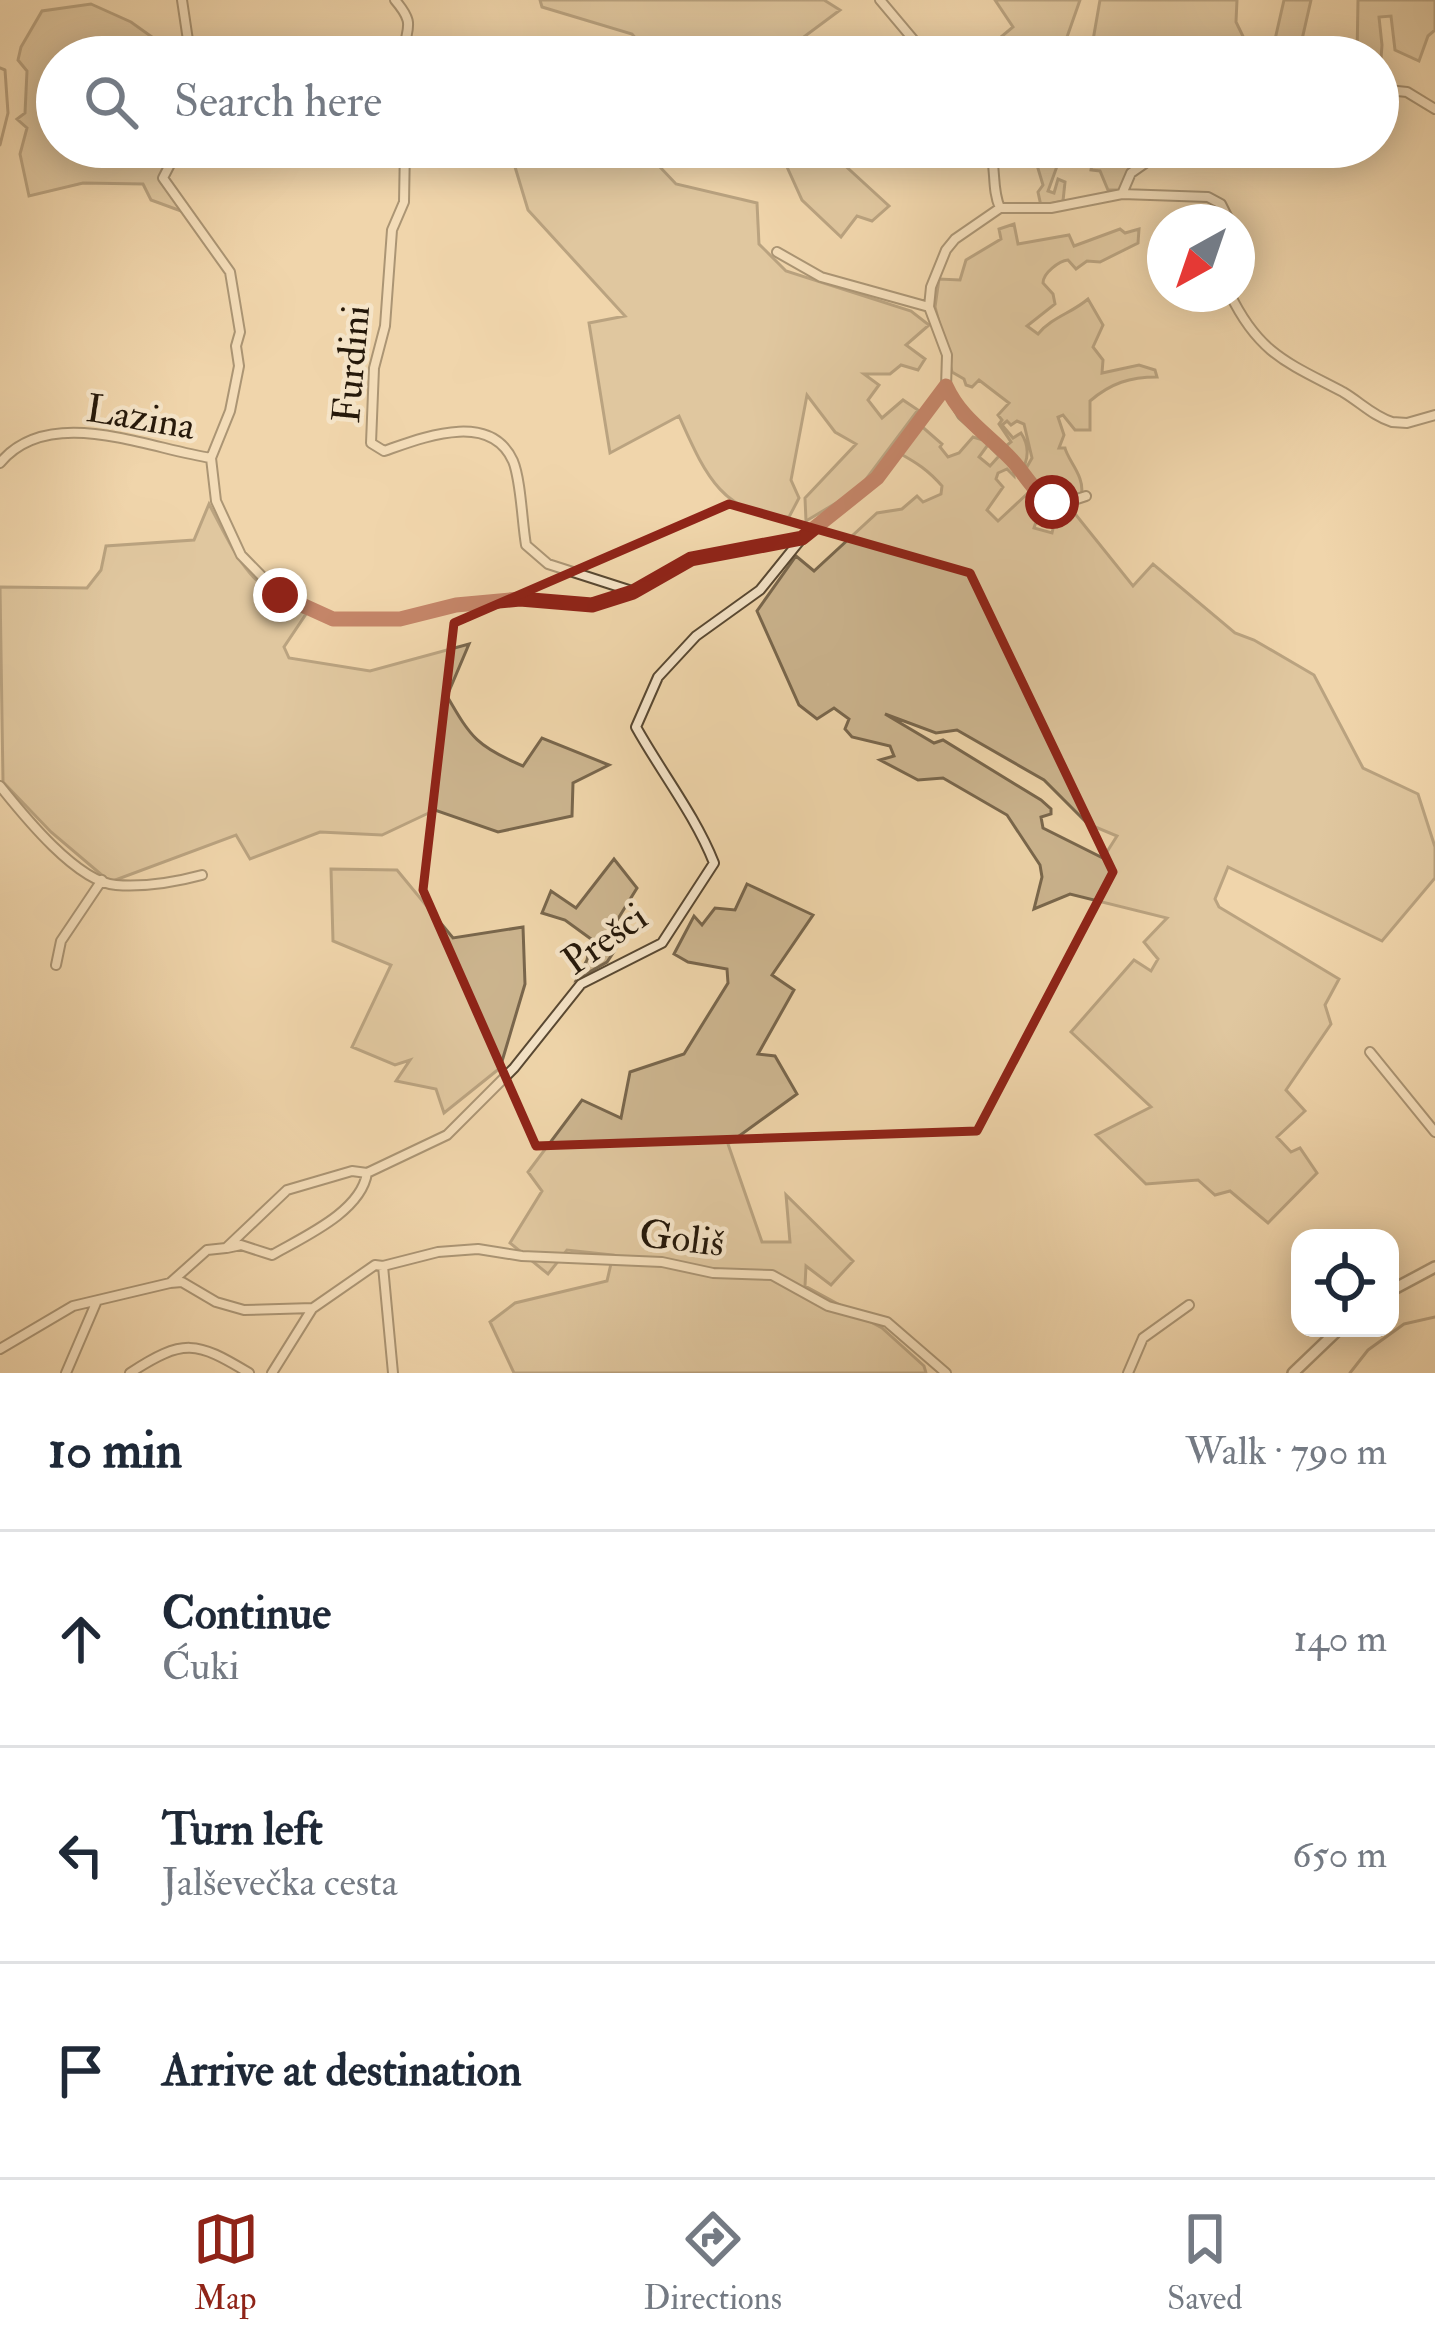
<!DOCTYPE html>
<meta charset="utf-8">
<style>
body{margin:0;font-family:"IM FELL Double Pica",serif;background:#f2f2f3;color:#1f2937}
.controls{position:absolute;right:36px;bottom:36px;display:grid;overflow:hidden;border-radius:24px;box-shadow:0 6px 30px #0003}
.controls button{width:108px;height:108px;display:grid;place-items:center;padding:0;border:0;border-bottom:3px solid #e0e1e3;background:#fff;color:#1f2937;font:60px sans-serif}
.compass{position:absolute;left:1147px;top:204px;width:108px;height:108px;border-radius:50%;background:#fff;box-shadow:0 6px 30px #0003;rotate:220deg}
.stop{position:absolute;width:36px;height:36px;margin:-27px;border:9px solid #8f2418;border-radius:50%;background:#fff}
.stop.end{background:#8f2418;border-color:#fff;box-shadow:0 3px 12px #0008}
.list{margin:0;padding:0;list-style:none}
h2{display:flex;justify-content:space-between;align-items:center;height:156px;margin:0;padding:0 48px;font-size:51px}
h2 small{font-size:39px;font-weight:400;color:#747a83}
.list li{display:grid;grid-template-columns:78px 1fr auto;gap:36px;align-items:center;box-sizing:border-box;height:216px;padding:0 48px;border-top:3px solid #e0e1e3}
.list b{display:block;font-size:45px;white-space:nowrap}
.list p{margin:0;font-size:39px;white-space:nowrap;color:#747a83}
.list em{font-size:39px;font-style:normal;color:#747a83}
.icon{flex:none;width:66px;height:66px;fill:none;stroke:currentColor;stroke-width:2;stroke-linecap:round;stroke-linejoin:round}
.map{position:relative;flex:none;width:1435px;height:1373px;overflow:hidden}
.search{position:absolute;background:#fff;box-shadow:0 6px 30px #0003;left:36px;right:36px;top:36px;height:132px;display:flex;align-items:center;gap:30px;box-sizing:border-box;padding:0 42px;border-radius:66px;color:#747a83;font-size:45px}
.sheet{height:804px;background:#fff}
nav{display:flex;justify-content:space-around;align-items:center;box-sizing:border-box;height:168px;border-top:3px solid #e0e1e3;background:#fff;font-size:33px;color:#747a83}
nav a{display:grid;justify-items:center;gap:6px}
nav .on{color:#8f2418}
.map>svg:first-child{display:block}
.green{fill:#cdb690;stroke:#79674d;stroke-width:3;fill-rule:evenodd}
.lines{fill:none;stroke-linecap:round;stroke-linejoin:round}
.stream{stroke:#75634a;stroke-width:3}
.minor-casing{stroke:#584832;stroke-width:12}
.tertiary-casing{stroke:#584832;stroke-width:14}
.minor{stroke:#f5e4c8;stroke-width:8}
.tertiary{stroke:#f5e4c8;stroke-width:9}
.route{stroke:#8f2418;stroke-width:15}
.marked{fill:none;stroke:#8f2418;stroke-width:9;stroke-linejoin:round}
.labels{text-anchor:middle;stroke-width:9;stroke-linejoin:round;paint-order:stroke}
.street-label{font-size:39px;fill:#25180a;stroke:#f5e4c8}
</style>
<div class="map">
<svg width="1435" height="1373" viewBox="0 0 1435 1373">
<rect width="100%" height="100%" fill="#f0d6ab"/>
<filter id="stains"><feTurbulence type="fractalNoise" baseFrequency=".00167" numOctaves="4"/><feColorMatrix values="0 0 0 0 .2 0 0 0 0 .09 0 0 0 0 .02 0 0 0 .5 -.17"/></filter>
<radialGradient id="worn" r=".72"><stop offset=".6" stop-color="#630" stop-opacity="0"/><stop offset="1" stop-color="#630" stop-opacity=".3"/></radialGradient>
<path class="green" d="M540,0h284l16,10 -39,29 -2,18h-147l-20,-23 -90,-27z
M995,0h85l-20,57h-83l36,-30z
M1100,0h137l-1,22 17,35h-140v-4l-21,-7z
M1284,0h27l-13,57h-27z
M1358,0h77v30l-7,6 -9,25 -24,-11 -4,-34 -12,1 3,28 -3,41 -1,-29h-21z
M91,4l40,18 49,35h-123v90h120l-17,32 21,32 -30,-11 -8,-16 -60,-1 -54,13 -9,-42 7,-26 -10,-9 8,-6 2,-42 -9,-11 3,-13 21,-36z
M509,147h132l35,37 81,19 2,41 27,27 125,40 18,14 -23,20 19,14 -7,11 -17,-5 -11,9h-26l15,11 -11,15 14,18 21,-18 15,10 -60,80 -52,31 -1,-23 51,-54 -21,-12 -28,-37 -16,85 8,18 -10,19c-68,0 -86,-48 -110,-101l-69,37 -21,-130 36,-7 -97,-106z
M778,147h53l8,13 50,46 -17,15 -15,-5 -16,21 -39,-37z
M1004,147h12l17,8 3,-8h28l-16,44 6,2 4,-14 7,3 -2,19 -22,5 -3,-14 5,-7 -6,-20 -24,-12 -6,8 -8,-4z
M1095,147h71l-40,29 -5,14h-13l-8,-19 -9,-1z
M1014,224l4,20 51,-9 5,11 46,-17 5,4 14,-4 -1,14 -38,19 -13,-1 -11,8 -8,-9c-9,1 -25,13 -25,23l10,11 2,10 -28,22 11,8c14,-17 34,-21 50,-35l15,26 -10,22 10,13 -1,13 37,-8 16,5 2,7c-27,0 -46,6 -67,24v29h-15l-12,-15 -5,2 6,18 -5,13h6c3,13 21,29 16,48l-18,6 -24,-10 -15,-20 8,-14 -8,-34 -7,-3 -6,4 -4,-4 -5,4 11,13 8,-5c6,9 8,20 4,31l-6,1 -17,-16 9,-7 -12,-18 3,-4 -4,-5 11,-12 -30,-23 -7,7 -6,-2 -2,-6 -12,-7 -17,-65 4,-28 21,1 6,-20 35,-21 -2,-10z
M919,424l23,20 -2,3 8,10 11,-4 14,-16 17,5 -11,15 11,9 9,-10 -7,-7 2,-3 20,21v9l-7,-7 -9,4 -2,6 7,8 -16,23 11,11 29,-27 16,7 -9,27 18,5 6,-25 10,-3 65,81 20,-22 82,69 19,7 60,35 49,93 55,26 17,53v31l-53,63 -154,-74 -13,32 4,8 120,72 -14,26 6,19 -45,66 19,21 -28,26 14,15 9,-4 17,25 -49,50 -38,-32 -15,4 -17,-15 -52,4 -50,-49 55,-28 -80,-75 63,-72 17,11 7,-12 -14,-17 23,-24 -97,-24 -36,15 8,-32 -2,-12 -33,-50 -64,-37 -25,2 -38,-20 14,-4 -4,-10 -38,-9 -7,-8 4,-10 -15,-11 -17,11 -18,-14 -42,-94 39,-55 18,15 63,-58 25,-4 15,-13 6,6 18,-8 1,-8c-14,-16 -25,-23 -43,-33zM885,714l51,19 21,-3 87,50 44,44 29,12 -14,22 -60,-30 -2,-11 10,-3v-5l-10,-9 -98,-60 -9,3z
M209,504c30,57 38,80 97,110l-22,33 5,11 81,13 99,-27 -22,52c24,42 31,51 76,70l19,-28 67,27 -36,18 -1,33 -74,16 -63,-22 -53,25 -62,-3 -70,27 -14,-24 -126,47 -59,-50 -48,-50 -3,-195 87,1 14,-18 5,-24 88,-6z
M614,859l23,29 -26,42 10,11 -14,21 -30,17 10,-19 4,-21 -26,-19 -23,-7 9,-22 25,17z
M331,869l66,1 56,68 70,-11 2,57 -25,84 -56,45 -8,-24 -40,-8 14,-21 -15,5 -43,-18 39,-82 -58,-24z
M747,884l66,31 -41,60 22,15 -36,64 17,2 22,38 -69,50 34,98h28l-4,-47 67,66 -22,24 -25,-19 -1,20 77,42 42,38 2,7h-412l-24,-51 25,-19 92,-22 6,-26 -46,-5 -19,24 -38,-31 32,-52 -14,-19 54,-72 39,18 9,-46 54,-18 44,-71 -1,-14 -39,-7 -14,-8 20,-38 8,9 13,-17 20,2z"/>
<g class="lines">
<path class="stream" d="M0,68l5,2 3,43 -8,32
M1350,1373l18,-23 36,-26 31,-7"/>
<defs>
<path id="minor" d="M182,0l7,47 9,10
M395,0c23,27 9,27 9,57
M880,0l48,57
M1378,89l29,3 28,17
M179,147l-16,31 67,94 10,60 -4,14 3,20 -9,45 -19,47 5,43 25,54 39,40 53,24h67l56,-14 64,-6 72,6 41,-13 58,-33 109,-21
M405,147l-1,55 -12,28 -7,96 -11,42 -3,75 13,8c38,-13 106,-41 129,10 8,19 9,61 13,84l22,19 84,27
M989,147c8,20 2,41 11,61
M1122,194l9,-21 37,-26
M777,252l44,25 108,30
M1230,294c29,60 58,69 113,98 17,10 30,24 49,30l15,1 28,-8
M946,387l16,28 44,39 36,43 20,7 24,-8
M0,463c49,-59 146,-15 211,-5
M0,786c24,30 77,96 116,99 27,2 60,-3 86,-10
M56,965l5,-24 41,-61
M1370,1052l65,80
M227,1248l14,-3 31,10c31,-18 89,-43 95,-82
M383,1266l55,-14 40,-3 44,7 140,6 51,11 59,2 56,31 59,16 59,51
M170,1283l37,-33 19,-2 61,-58 65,-19 15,2 80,-38 67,-67 67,-84 81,-41 52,-80c-19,-48 -53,-91 -78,-136l22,-50 38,-41 64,-46 42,-52 74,-60 70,-91 1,-32 -18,-48 2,-20 15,-37 9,-11 45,-31h51l71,-14 86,3 13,7 9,18
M0,1349l73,-43 97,-23 12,-1 34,20 28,8 69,-2 62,-43 8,1 10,107
M66,1373l30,-70
M130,1373c54,-35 66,-32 119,0
M272,1373l40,-64
M1128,1373l15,-35 46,-33"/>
<path id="tertiary" d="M1390,1291l45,-24
M1293,1373l47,-45"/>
</defs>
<use href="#minor" class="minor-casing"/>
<use href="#tertiary" class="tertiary-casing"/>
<use href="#minor" class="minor"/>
<use href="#tertiary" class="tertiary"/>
</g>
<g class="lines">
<path class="route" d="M280,595l53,24h67l56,-14 64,-6 72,6 41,-13 58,-33 111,-21 75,-60 69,-92c15,33 42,48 66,74 14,15 21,32 40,42"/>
</g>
<path d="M0 0H1435V1373H0ZM729,504l241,69 143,299 -136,259 -441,15 -113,-256 31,-267z" fill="#f0d6ab" fill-opacity=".55" fill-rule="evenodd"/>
<path class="marked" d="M729,504l241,69 143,299 -136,259 -441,15 -113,-256 31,-267z"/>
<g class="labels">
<g class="street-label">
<text transform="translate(350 364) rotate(-85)" y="14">Furdini</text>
<text transform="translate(141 416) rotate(10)" y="14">Lazina</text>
<text transform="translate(604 938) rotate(-35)" y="14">Prešci</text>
<text transform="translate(682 1237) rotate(7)" y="14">Goliš</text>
</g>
</g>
<rect width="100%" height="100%" filter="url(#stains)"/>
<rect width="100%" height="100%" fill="url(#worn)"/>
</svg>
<div class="controls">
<button><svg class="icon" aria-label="locate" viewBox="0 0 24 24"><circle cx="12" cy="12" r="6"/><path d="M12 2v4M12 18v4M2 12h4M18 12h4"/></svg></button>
</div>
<svg class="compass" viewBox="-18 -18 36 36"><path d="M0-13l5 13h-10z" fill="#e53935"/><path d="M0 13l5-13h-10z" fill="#747a83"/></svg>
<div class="stop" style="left:1052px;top:502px"></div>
<div class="stop end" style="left:280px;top:595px"></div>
<div class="search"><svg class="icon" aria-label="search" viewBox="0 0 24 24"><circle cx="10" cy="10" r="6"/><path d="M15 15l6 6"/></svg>Search here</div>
</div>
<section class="sheet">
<h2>10 min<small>Walk · 790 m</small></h2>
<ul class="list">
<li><svg class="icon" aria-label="ahead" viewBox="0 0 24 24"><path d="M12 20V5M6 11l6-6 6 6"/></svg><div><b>Continue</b><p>Ćuki</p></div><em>140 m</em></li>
<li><svg class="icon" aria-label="left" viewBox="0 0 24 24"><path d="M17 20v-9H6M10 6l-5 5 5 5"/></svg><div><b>Turn left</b><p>Jalševečka cesta</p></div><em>650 m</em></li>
<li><svg class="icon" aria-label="arrive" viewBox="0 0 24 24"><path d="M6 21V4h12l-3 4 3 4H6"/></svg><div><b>Arrive at destination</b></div></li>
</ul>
</section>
<nav>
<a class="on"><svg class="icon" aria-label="map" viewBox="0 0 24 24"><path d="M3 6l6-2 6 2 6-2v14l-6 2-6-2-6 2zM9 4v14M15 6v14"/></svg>Map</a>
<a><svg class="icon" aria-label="directions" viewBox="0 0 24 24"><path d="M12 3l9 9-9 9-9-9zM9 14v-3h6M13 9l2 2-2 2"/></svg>Directions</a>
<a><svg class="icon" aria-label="saved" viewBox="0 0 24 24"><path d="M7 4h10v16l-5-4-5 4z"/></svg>Saved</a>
</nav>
